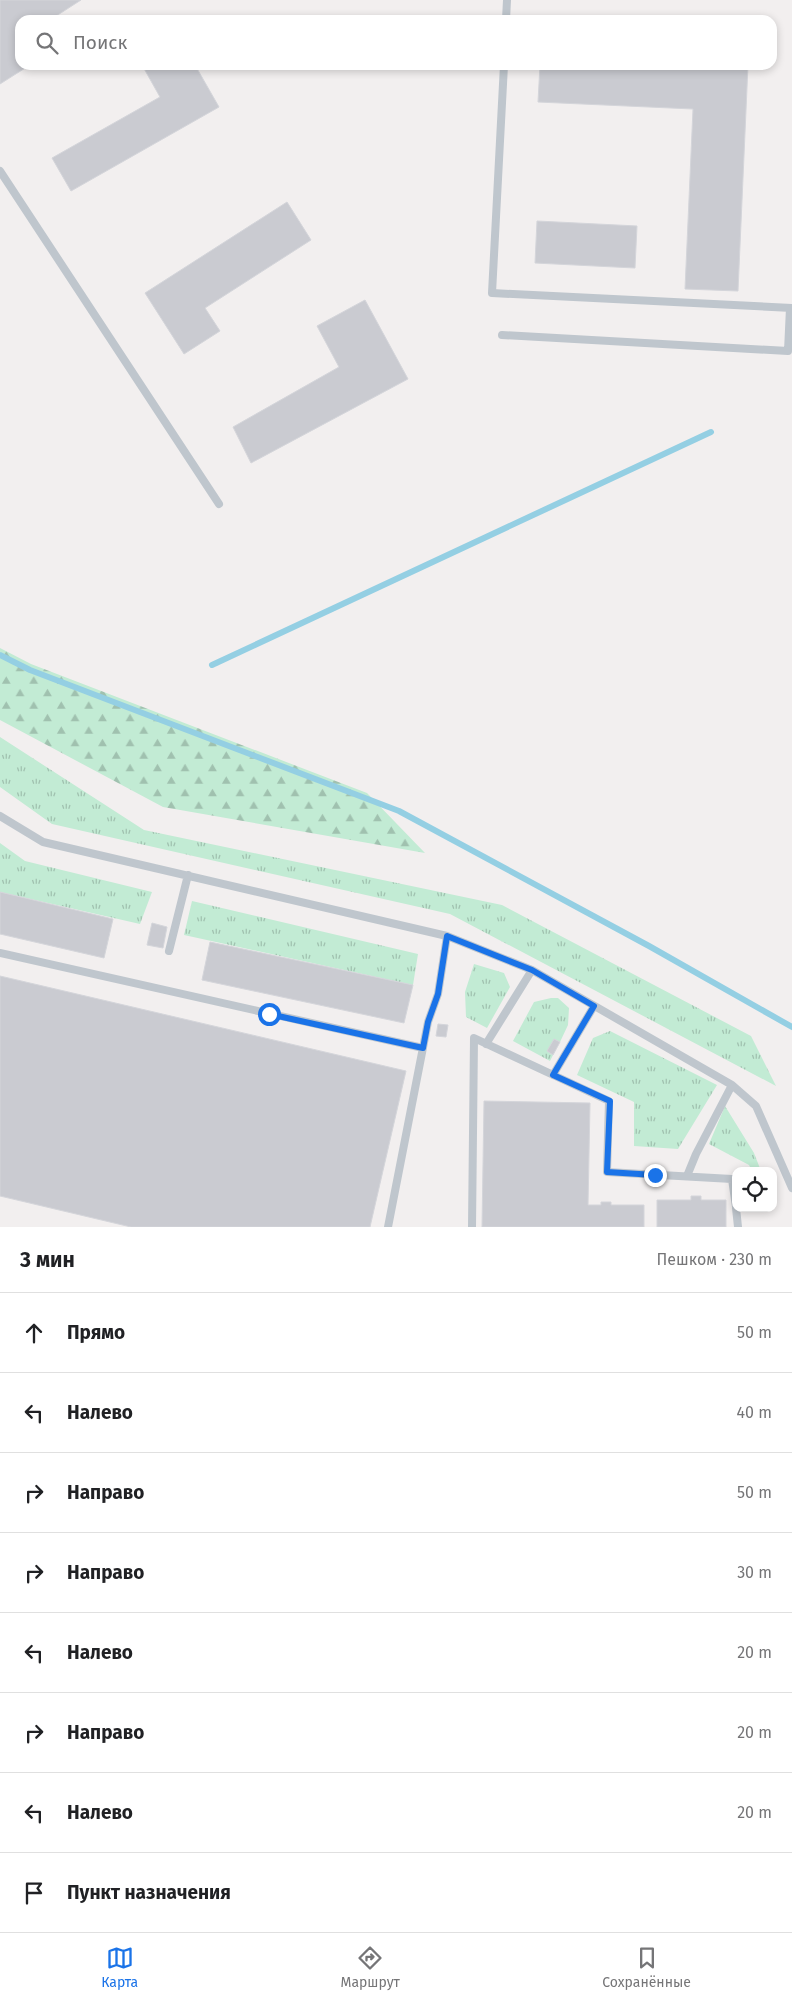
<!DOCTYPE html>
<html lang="ru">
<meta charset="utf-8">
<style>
body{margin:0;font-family:"Fira Sans",sans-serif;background:#f2f2f2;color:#202124}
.controls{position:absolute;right:15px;bottom:15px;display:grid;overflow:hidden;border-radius:10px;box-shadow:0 2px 8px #0003}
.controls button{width:45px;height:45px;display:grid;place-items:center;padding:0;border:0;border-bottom:1px solid #e0e0e0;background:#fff;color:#202124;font:25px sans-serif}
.stop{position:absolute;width:15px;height:15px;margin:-11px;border:4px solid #1a73e8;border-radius:50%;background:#fff}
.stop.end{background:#1a73e8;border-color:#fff;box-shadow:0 1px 5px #0008}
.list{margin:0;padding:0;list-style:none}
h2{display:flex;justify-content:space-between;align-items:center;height:65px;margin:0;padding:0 20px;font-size:21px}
h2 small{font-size:16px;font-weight:400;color:#757577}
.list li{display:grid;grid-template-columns:32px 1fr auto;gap:15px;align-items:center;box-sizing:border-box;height:80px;padding:0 20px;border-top:1px solid #e0e0e0}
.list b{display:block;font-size:19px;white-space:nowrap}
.list em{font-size:16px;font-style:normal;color:#757577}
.icon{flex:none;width:28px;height:28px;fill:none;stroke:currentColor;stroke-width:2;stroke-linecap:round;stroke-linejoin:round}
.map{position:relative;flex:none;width:792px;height:1227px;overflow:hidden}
.search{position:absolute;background:#fff;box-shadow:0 2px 8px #0003;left:15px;right:15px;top:15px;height:55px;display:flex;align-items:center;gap:12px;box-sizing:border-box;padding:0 18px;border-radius:15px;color:#757577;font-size:19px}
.sheet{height:705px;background:#fff}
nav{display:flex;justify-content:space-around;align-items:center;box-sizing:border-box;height:70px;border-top:1px solid #e0e0e0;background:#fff;font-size:14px;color:#757577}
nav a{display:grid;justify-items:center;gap:2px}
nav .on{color:#1a73e8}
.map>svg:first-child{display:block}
.grass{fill:url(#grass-tufts)}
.forest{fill:url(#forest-firs)}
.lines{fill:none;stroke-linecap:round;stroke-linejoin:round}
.stream{stroke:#94cfe3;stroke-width:6}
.building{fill:#cacbd1;stroke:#d4d5da}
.lane{stroke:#bfc6cd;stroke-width:8}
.route{stroke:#1a73e8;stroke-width:6}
</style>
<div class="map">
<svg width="792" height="1227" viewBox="0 0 792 1227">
<defs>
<pattern id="grass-tufts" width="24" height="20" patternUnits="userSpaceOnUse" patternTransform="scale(1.25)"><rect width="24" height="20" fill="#c2ebd4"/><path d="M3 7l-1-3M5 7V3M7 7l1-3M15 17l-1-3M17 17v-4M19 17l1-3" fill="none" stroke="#a0c1af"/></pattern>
<pattern id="forest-firs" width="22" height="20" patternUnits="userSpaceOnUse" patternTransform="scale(1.25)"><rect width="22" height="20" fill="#c2ebd4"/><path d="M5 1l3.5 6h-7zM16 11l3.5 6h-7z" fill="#a0c1af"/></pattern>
</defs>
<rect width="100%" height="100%" fill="#f2efef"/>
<path class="grass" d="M0,737l144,93 358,75 249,131 25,50 -326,-172 -398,-90 -52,-37z
M0,843l25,18 127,31 -12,32 -140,-32z
M192,901l226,53 -5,31 -229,-50z
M474,964l30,9 6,14 -23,41 -21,-11 -1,-25z
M551,998h7l11,10 -1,17 -8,17 -6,-3 -7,12 6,4 -3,6 -37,-20 21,-39z
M610,1031l107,54 -39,64 -44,-3v-44l-57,-27 16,-37z
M725,1106l29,47 7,18h-9l-3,-6 -40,-21z"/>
<path class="forest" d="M0,648l31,16 336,129 58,60 -262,-46 -163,-87z"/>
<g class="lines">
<path class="stream" d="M0,655l30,15 369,141 250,135 143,81
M212,665l499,-233"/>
</g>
<path class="building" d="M0,0h81l-31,20h-30v19l-5,3 5,7v16h10l-30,19z
M142,65h53l24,42 -148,84 -19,-33 108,-61z
M540,65h208l-10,226 -53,-2 8,-180 -155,-7z
M287,202l24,38 -106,68 15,23 -36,23 -39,-61z
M537,221l100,5 -2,42 -100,-5z
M365,300l43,79 -157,84 -18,-36 106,-60 -22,-41z
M0,892l113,27 -9,39 -104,-24z
M152,923l15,4 -4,21 -16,-3z
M210,942l203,43 -9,38 -202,-43z
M0,976l406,95 -36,156h-239l-131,-31z
M438,1024l10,1 -2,12 -10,-1z
M554,1039l6,3 -7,13 -6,-4z
M484,1101l106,2 -2,102h13v-3h10v3h33v22h-162z
M691,1196h10v4h25v27h-69v-27h34z"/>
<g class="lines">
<path class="lane" d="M506,20l1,-20
M504,65l-12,228 300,15
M0,171l219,333
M502,335l286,16 2,-43
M0,816l43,26 404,94 85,34 200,115 24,21 36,82
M169,951l19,-76
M0,953l423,95
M486,1044l46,-74
M553,1075l41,-69
M687,1176l9,-22 36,-69
M736,1208l2,19
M388,1227l40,-205 10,-28 9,-58
M472,1227l2,-189 135,63 -2,71 125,7 4,28"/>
</g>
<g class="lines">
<path class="route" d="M269,1014l154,34 5,-26 10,-28 9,-58 85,34 62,36 -41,69 57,26 -3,71 48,3"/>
</g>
</svg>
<div class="controls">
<button><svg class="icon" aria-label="locate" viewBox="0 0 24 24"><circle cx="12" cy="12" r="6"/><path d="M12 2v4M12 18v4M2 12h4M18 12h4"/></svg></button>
</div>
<div class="stop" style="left:269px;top:1014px"></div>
<div class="stop end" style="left:655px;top:1175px"></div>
<div class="search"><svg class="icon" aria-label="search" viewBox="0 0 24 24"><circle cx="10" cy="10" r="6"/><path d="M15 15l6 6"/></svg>Поиск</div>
</div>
<section class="sheet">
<h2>3 мин<small>Пешком · 230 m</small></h2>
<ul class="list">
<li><svg class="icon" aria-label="ahead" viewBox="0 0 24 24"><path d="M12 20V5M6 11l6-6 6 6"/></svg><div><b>Прямо</b></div><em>50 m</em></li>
<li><svg class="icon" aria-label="left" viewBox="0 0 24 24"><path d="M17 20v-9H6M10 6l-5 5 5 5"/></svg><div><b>Налево</b></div><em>40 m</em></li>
<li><svg class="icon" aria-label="right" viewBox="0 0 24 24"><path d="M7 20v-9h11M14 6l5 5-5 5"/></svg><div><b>Направо</b></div><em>50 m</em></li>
<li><svg class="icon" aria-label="right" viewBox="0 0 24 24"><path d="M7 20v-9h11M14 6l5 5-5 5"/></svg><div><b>Направо</b></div><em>30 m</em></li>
<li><svg class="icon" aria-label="left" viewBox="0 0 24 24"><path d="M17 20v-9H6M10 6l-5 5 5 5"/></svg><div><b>Налево</b></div><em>20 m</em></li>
<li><svg class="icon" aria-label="right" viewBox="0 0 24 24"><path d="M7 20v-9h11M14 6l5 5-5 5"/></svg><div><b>Направо</b></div><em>20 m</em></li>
<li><svg class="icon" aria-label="left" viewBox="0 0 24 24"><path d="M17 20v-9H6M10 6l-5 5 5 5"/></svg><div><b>Налево</b></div><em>20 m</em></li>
<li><svg class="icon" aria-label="arrive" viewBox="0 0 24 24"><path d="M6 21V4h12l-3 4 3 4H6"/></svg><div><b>Пункт назначения</b></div></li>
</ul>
</section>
<nav>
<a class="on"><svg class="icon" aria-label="map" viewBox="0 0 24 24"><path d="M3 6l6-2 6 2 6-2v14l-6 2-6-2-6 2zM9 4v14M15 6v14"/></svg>Карта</a>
<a><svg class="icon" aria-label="directions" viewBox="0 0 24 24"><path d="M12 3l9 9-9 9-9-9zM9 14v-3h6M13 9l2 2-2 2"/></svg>Маршрут</a>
<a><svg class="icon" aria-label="saved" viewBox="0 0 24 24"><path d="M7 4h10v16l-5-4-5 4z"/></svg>Сохранённые</a>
</nav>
